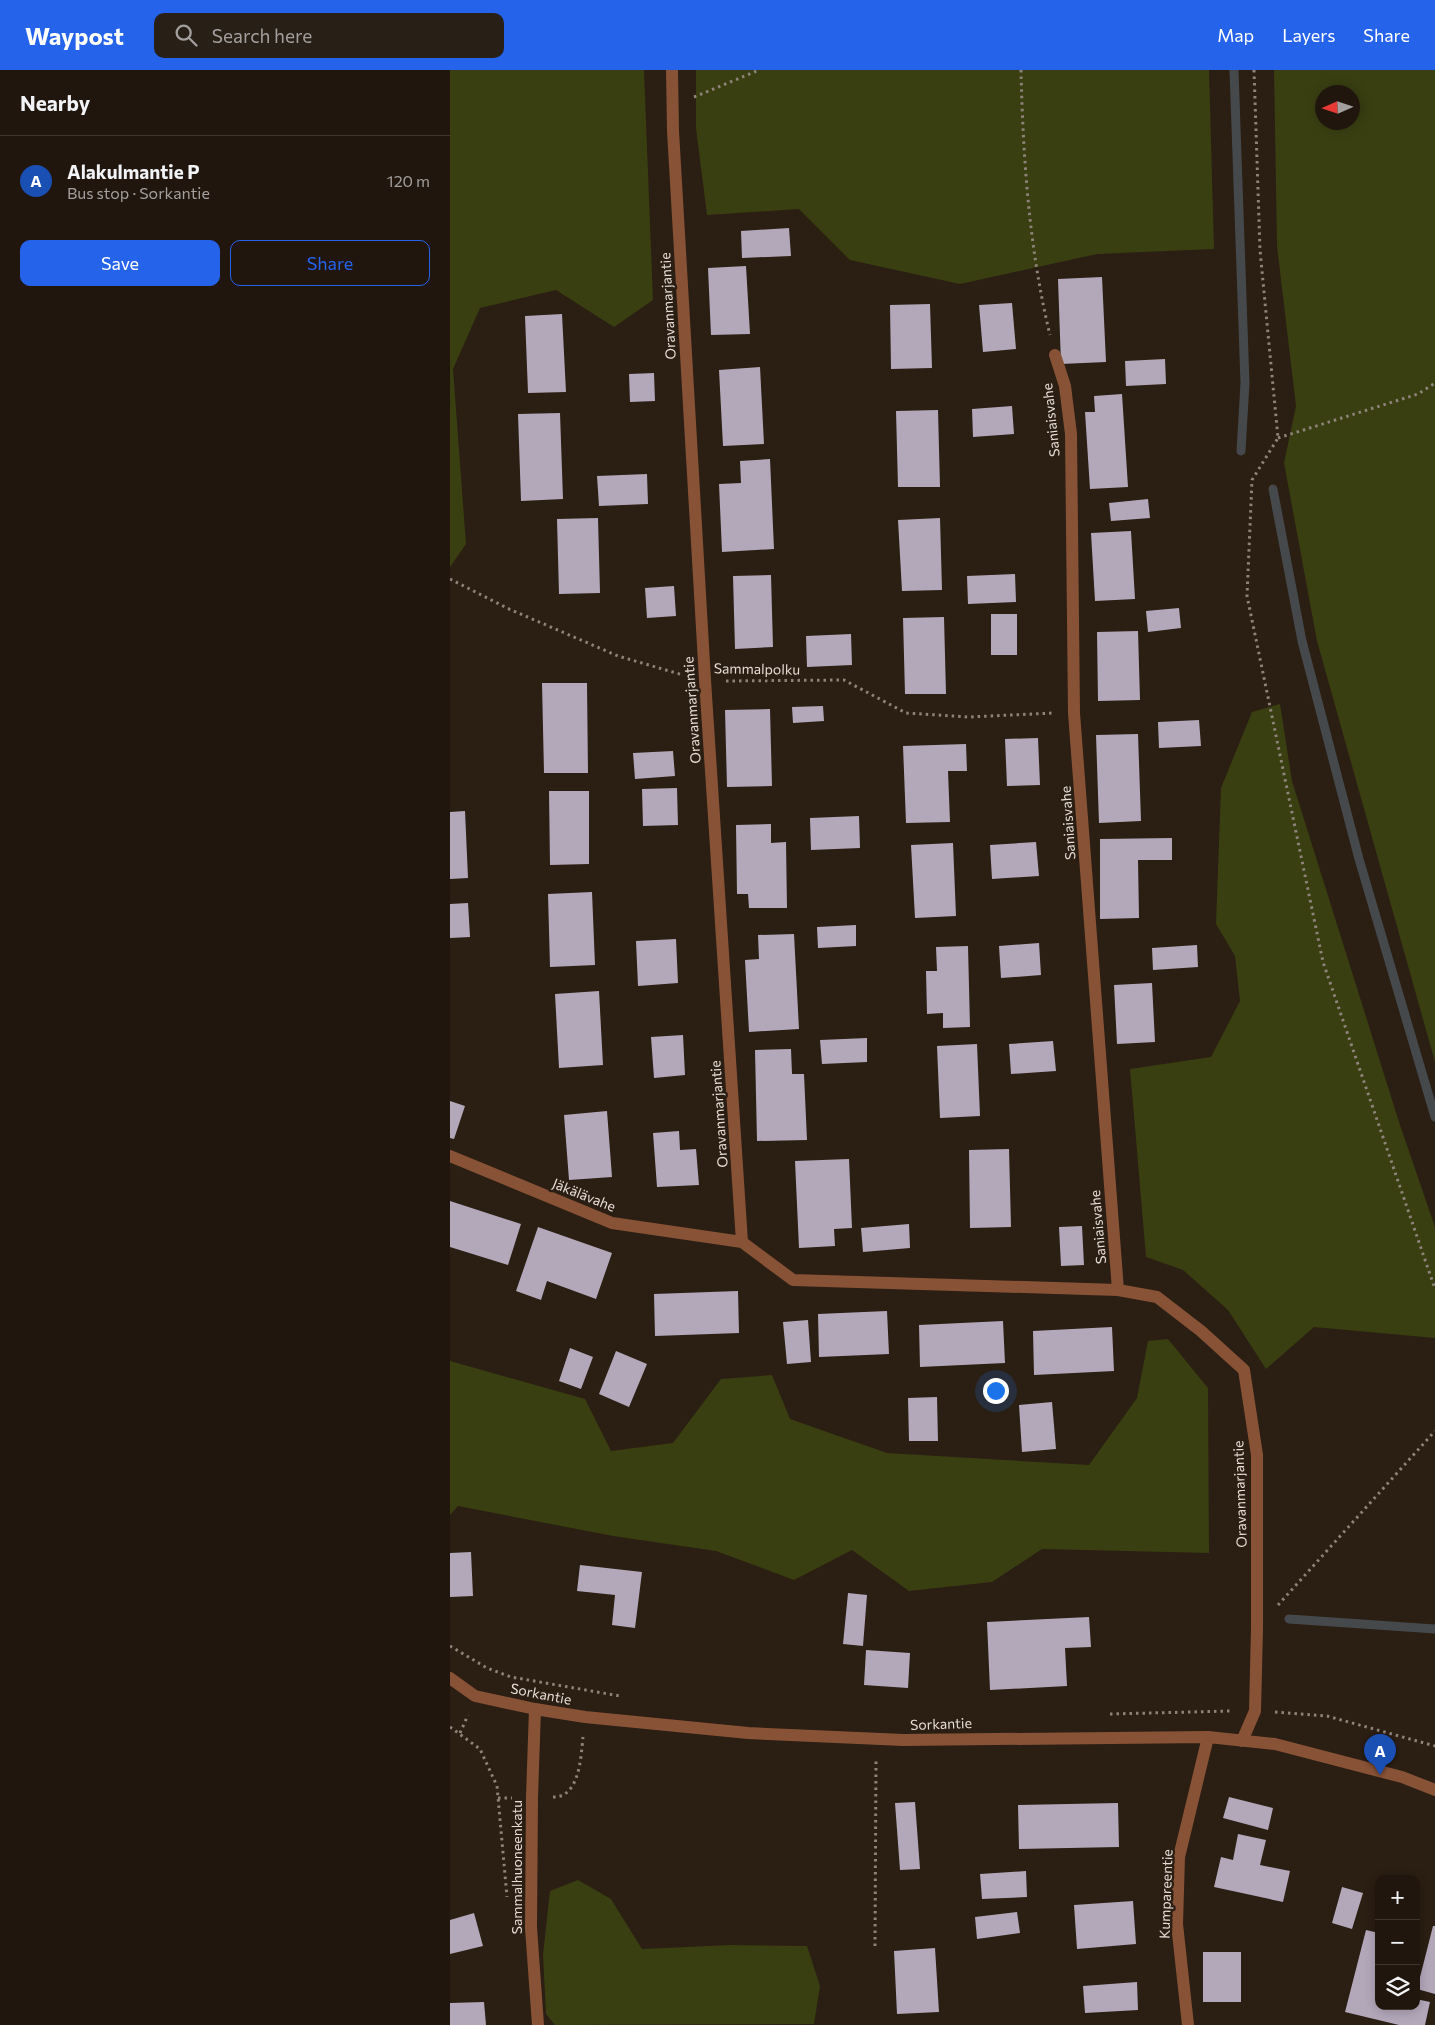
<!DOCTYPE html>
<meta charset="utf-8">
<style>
body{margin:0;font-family:Commissioner,sans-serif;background:#281f17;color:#f1f3f6}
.controls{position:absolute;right:15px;bottom:15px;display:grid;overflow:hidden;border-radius:10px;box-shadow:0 2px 12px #0003}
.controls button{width:45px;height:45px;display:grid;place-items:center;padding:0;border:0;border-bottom:1px solid #3d352e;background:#20160e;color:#f1f3f6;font:25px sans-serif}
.compass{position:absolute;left:865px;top:15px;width:45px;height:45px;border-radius:50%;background:#20160e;box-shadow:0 2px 12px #0003;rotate:267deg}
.you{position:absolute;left:545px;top:1320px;width:18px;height:18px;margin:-12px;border:4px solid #fff;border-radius:50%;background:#1a73e8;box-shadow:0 0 0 8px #1a73e833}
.badge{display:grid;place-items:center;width:32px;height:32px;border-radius:50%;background:#2563eb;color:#fff;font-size:16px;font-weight:700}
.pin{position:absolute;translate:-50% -41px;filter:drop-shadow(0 1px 2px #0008)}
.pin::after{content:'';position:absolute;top:26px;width:18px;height:15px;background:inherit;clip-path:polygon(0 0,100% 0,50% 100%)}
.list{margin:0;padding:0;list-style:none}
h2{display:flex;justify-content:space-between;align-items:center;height:65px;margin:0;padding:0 20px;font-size:21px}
h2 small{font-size:16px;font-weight:400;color:#a29f9e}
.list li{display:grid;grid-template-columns:32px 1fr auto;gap:15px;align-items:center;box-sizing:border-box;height:90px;padding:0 20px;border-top:1px solid #3d352e}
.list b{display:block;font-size:19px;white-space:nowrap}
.list p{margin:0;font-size:16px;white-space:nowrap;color:#a29f9e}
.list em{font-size:16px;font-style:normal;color:#a29f9e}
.actions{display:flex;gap:10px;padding:15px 20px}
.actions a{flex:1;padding:11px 0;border:1px solid #2563eb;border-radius:10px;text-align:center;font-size:18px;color:#2563eb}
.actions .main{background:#2563eb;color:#fff}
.icon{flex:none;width:28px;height:28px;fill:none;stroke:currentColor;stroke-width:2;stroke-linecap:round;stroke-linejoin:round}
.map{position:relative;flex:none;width:985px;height:1955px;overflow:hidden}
header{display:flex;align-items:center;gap:30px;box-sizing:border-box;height:70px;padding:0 25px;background:#2563eb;color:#fff}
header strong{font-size:24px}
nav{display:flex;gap:28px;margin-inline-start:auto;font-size:18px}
.search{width:350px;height:45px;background:#281f17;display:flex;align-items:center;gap:12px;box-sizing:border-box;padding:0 18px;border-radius:10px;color:#a29f9e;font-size:19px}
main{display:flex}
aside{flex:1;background:#20160e}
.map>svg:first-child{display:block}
.green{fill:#393f11;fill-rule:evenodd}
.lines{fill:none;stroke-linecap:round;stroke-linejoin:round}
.stream{stroke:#45494b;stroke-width:9}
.building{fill:#b3a8ba}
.path{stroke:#8e837a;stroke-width:3;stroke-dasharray:2.5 4;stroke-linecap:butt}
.minor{stroke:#885236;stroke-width:12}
.labels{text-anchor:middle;stroke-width:5;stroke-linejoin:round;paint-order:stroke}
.street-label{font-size:14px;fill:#e6ddd6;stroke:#2b1e13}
</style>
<header>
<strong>Waypost</strong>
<div class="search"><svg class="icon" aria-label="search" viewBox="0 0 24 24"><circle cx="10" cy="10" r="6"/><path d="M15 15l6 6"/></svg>Search here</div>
<nav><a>Map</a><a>Layers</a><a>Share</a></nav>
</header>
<main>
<aside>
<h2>Nearby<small></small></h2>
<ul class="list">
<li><span class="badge" style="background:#1a4fb4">A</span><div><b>Alakulmantie P</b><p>Bus stop · Sorkantie</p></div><em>120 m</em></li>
</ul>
<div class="actions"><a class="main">Save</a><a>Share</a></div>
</aside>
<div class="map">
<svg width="985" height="1955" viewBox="0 0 985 1955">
<rect width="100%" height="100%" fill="#2b1e13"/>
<path class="green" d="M0,0h194l9,230 -39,27 -58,-37 -76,18 -27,61 13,175 -16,23z
M246,0h513l5,179 -117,5 -137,30 -110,-24 -51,-51 -92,6 -11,-87z
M824,0h161v992l-118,-421 -33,-178 12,-57 -19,-160zM872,22h30v30h-30z
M830,634l12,77 107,341 36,105v111l-121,-11 -48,42 -38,-59 -45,-40 -37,-13 -16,-188 81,-12 29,-56 -5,-45 -19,-32 5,-136 31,-76z
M718,1269l40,49 1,165 -167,-4 -50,33 -83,9 -57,-41 -58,30 -78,-29 -103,-15 -155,-30 -8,9v-154l135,38 26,52 62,-8 48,-64 51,-4 18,44 97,34 202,12 48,-67 11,-57z
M128,1810l33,19 31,50 88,-4 77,1 13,40 -6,38 -259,1 -9,-11 -3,-59 7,-64z"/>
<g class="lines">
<path class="stream" d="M784,0l11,313 -4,68
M823,419l29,152 57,218 76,258
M839,1549l146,10"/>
</g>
<path class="building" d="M339,158l2,28 -49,2 -1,-27z
M296,196l4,68 -39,1 -3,-67z
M652,207l4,85 -45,2 -3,-85z
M562,233l4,46 -33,3 -4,-47z
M480,234l2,64 -41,1 -1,-64z
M112,244l4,78 -38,1 -3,-77z
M715,289l1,25 -40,2 -1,-25z
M310,297l4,77 -41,2 -4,-76z
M204,303l1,28 -25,1 -1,-28z
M672,324l6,93 -38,2 -5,-77h10l-1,-16z
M562,336l2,28 -41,3 -1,-28z
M488,340l2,77h-42l-2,-76z
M110,343l3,86 -42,2 -3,-87z
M320,389l4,90 -52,3 -3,-68 22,-1 -1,-22z
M197,404l1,30 -49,2 -2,-30z
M698,429l2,19 -39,3 -2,-18z
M148,448l2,75 -41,1 -2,-75z
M490,448l2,72 -40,1 -4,-71z
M681,461l4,68 -40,2 -4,-68z
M565,504l1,28 -48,2 -1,-28z
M321,505l2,72 -38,2 -2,-73z
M224,516l2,30 -29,2 -2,-30z
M729,538l2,20 -33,4 -2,-21z
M541,544h26v41h-26z
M494,547l2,77h-41l-2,-76z
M688,561l2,69 -42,1 -1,-69z
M401,564l1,31 -45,2 -1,-31z
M92,613h45l1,90h-44z
M373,636l1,15 -31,2 -1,-16z
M320,639l2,77 -45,1 -2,-77z
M749,650l2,26 -42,2 -1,-26z
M688,664l3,87 -42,2 -3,-88z
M588,668l2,47 -33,1 -2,-47z
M516,674l1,27h-19l2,51 -44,1 -3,-77z
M223,681l2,25 -40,3 -2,-26z
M227,718l1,37 -35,1 -1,-37z
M99,721h40v73l-39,1z
M15,741l3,67 -18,1v-67z
M409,746l1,32 -49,2 -1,-32z
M321,754v19l15,-1 1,66h-38l-1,-14h-11l-1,-69z
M722,768v22h-34l1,58 -39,1v-80z
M586,772l3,34 -47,3 -2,-34z
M503,773l3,73 -41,2 -4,-73z
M142,822l3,73 -45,2 -2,-73z
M18,833l2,34 -20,1v-34z
M406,855v21l-38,2 -1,-21z
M344,864l5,95 -50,3 -4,-72 14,-1 -1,-24z
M226,869l2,44 -40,3 -2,-45z
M589,873l2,32 -40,3 -2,-32z
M747,875l1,22 -45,3 -1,-22z
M518,876l2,81 -27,1v-15l-16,1 -1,-43h11l-1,-24z
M702,913l3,59 -38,2 -3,-59z
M149,921l4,74 -44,3 -4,-74z
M233,965l2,40 -31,3 -3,-41z
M417,968v24l-45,2 -2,-24z
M603,971l3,30 -45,3 -2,-30z
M527,974l3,72 -40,2 -3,-72z
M341,979l1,25h12l3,66 -50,1 -2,-91z
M0,1031l15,5 -11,33 -4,-1z
M157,1041l5,66 -43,3 -5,-65z
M229,1061l1,19 16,-1 3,36 -42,2 -4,-54z
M559,1079l2,78 -41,1 -1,-78z
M399,1089l3,69 -18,1 1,17 -36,2 -4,-87z
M0,1131l71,23 -13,41 -58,-18z
M459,1154l1,24 -47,4 -2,-24z
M632,1156l2,39 -23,1 -2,-39z
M88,1157l74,26 -16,46 -49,-18 -6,19 -25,-9z
M288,1221l1,42 -84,3 -1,-42z
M437,1241l2,43 -70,3 -1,-43z
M358,1250l3,42 -24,2 -4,-42z
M553,1251l2,42 -85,4 -1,-42z
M662,1257l2,44 -80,4 -1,-44z
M120,1278l23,9 -12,32 -22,-8z
M166,1281l31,13 -18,43 -30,-13z
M487,1327l1,44h-29l-1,-43z
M602,1332l4,47 -34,3 -3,-47z
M21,1482l2,44 -23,1v-44z
M130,1495l62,7 -7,56 -23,-3 3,-30 -38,-4z
M398,1523l19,2 -4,51 -20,-2z
M639,1547l2,30 -26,1 2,38 -77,4 -3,-68z
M416,1580l44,3 -2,35 -44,-3z
M779,1727l44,11 -5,22 -45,-12z
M465,1732l5,67 -20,1 -5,-67z
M668,1733l1,44 -100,2 -1,-44z
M788,1764l28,6 -6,25 30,6 -7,31 -69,-15 7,-30 12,3z
M576,1801l1,26 -45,2 -2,-25z
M892,1817l21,6 -11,36 -20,-6z
M683,1831l3,43 -59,5 -3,-44z
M567,1842l3,21 -43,6 -2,-22z
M24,1843l9,33 -33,8v-34z
M983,1856h2v68l-18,-5z
M916,1860l13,3v73h37v-7l14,3 -5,23h-26l-54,-13z
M485,1878l4,64 -42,2 -3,-63z
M753,1882h38v50h-38z
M687,1912l1,28 -53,3 -2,-27z
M34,1932l2,23h-36v-22z"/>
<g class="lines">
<path class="path" d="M571,0c2,87 8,179 29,265
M804,0l6,180 18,188 -26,42 -5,116 76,366 112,327
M244,27l65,-27
M828,368l140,-44 17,-11
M0,509l59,30 109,47 65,19
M276,611l118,-1 62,33 63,4 85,-4
M828,1535l157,-174
M0,1576l37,22 24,9 109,19
M825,1642l52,4 108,30
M660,1644l121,-3
M0,1657l30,22 17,37 10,111
M10,1663l8,-18
M103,1727c27,1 28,-42 30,-60
M48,1728h14
M425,1876l1,-187"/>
<path class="minor" d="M222,0l1,61 32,549 37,562 51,38 325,10 39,7 44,34 43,39 13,85v173l-2,83 -13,30
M605,285l10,31 6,48 3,279 44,577
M0,1086l162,67 130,19
M0,1608l25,18 60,13 50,8 163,16 155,7 305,-3 67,7 127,33 33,13
M85,1639l-3,88 -1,131 7,97
M738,1955l-11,-101 2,-67 29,-120"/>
</g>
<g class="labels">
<g class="street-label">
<text transform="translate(218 236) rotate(-93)" y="5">Oravanmarjantie</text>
<text transform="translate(601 350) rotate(-96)" y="5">Saniaisvahe</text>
<text transform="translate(307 599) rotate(1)" y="5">Sammalpolku</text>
<text transform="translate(242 640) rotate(-94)" y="5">Oravanmarjantie</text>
<text transform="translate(618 753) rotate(-94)" y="5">Saniaisvahe</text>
<text transform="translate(269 1044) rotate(-94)" y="5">Oravanmarjantie</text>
<text transform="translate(134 1125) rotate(22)" y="5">Jäkälävahe</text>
<text transform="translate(648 1157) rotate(-95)" y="5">Saniaisvahe</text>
<text transform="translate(790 1424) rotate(-92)" y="5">Oravanmarjantie</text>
<text transform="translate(91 1624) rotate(11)" y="5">Sorkantie</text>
<text transform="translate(491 1654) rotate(-2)" y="5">Sorkantie</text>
<text transform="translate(67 1797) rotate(-90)" y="5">Sammalhuoneenkatu</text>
<text transform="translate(716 1824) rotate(-88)" y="5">Kumpareentie</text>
</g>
</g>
</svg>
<div class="controls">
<button>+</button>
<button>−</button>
<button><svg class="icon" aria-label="layers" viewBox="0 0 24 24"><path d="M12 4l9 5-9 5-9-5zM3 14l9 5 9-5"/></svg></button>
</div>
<svg class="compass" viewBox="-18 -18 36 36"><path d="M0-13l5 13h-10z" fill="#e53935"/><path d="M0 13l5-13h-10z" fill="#a29f9e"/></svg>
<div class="you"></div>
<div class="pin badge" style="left:930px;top:1705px;background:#1a4fb4">A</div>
</div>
</main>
